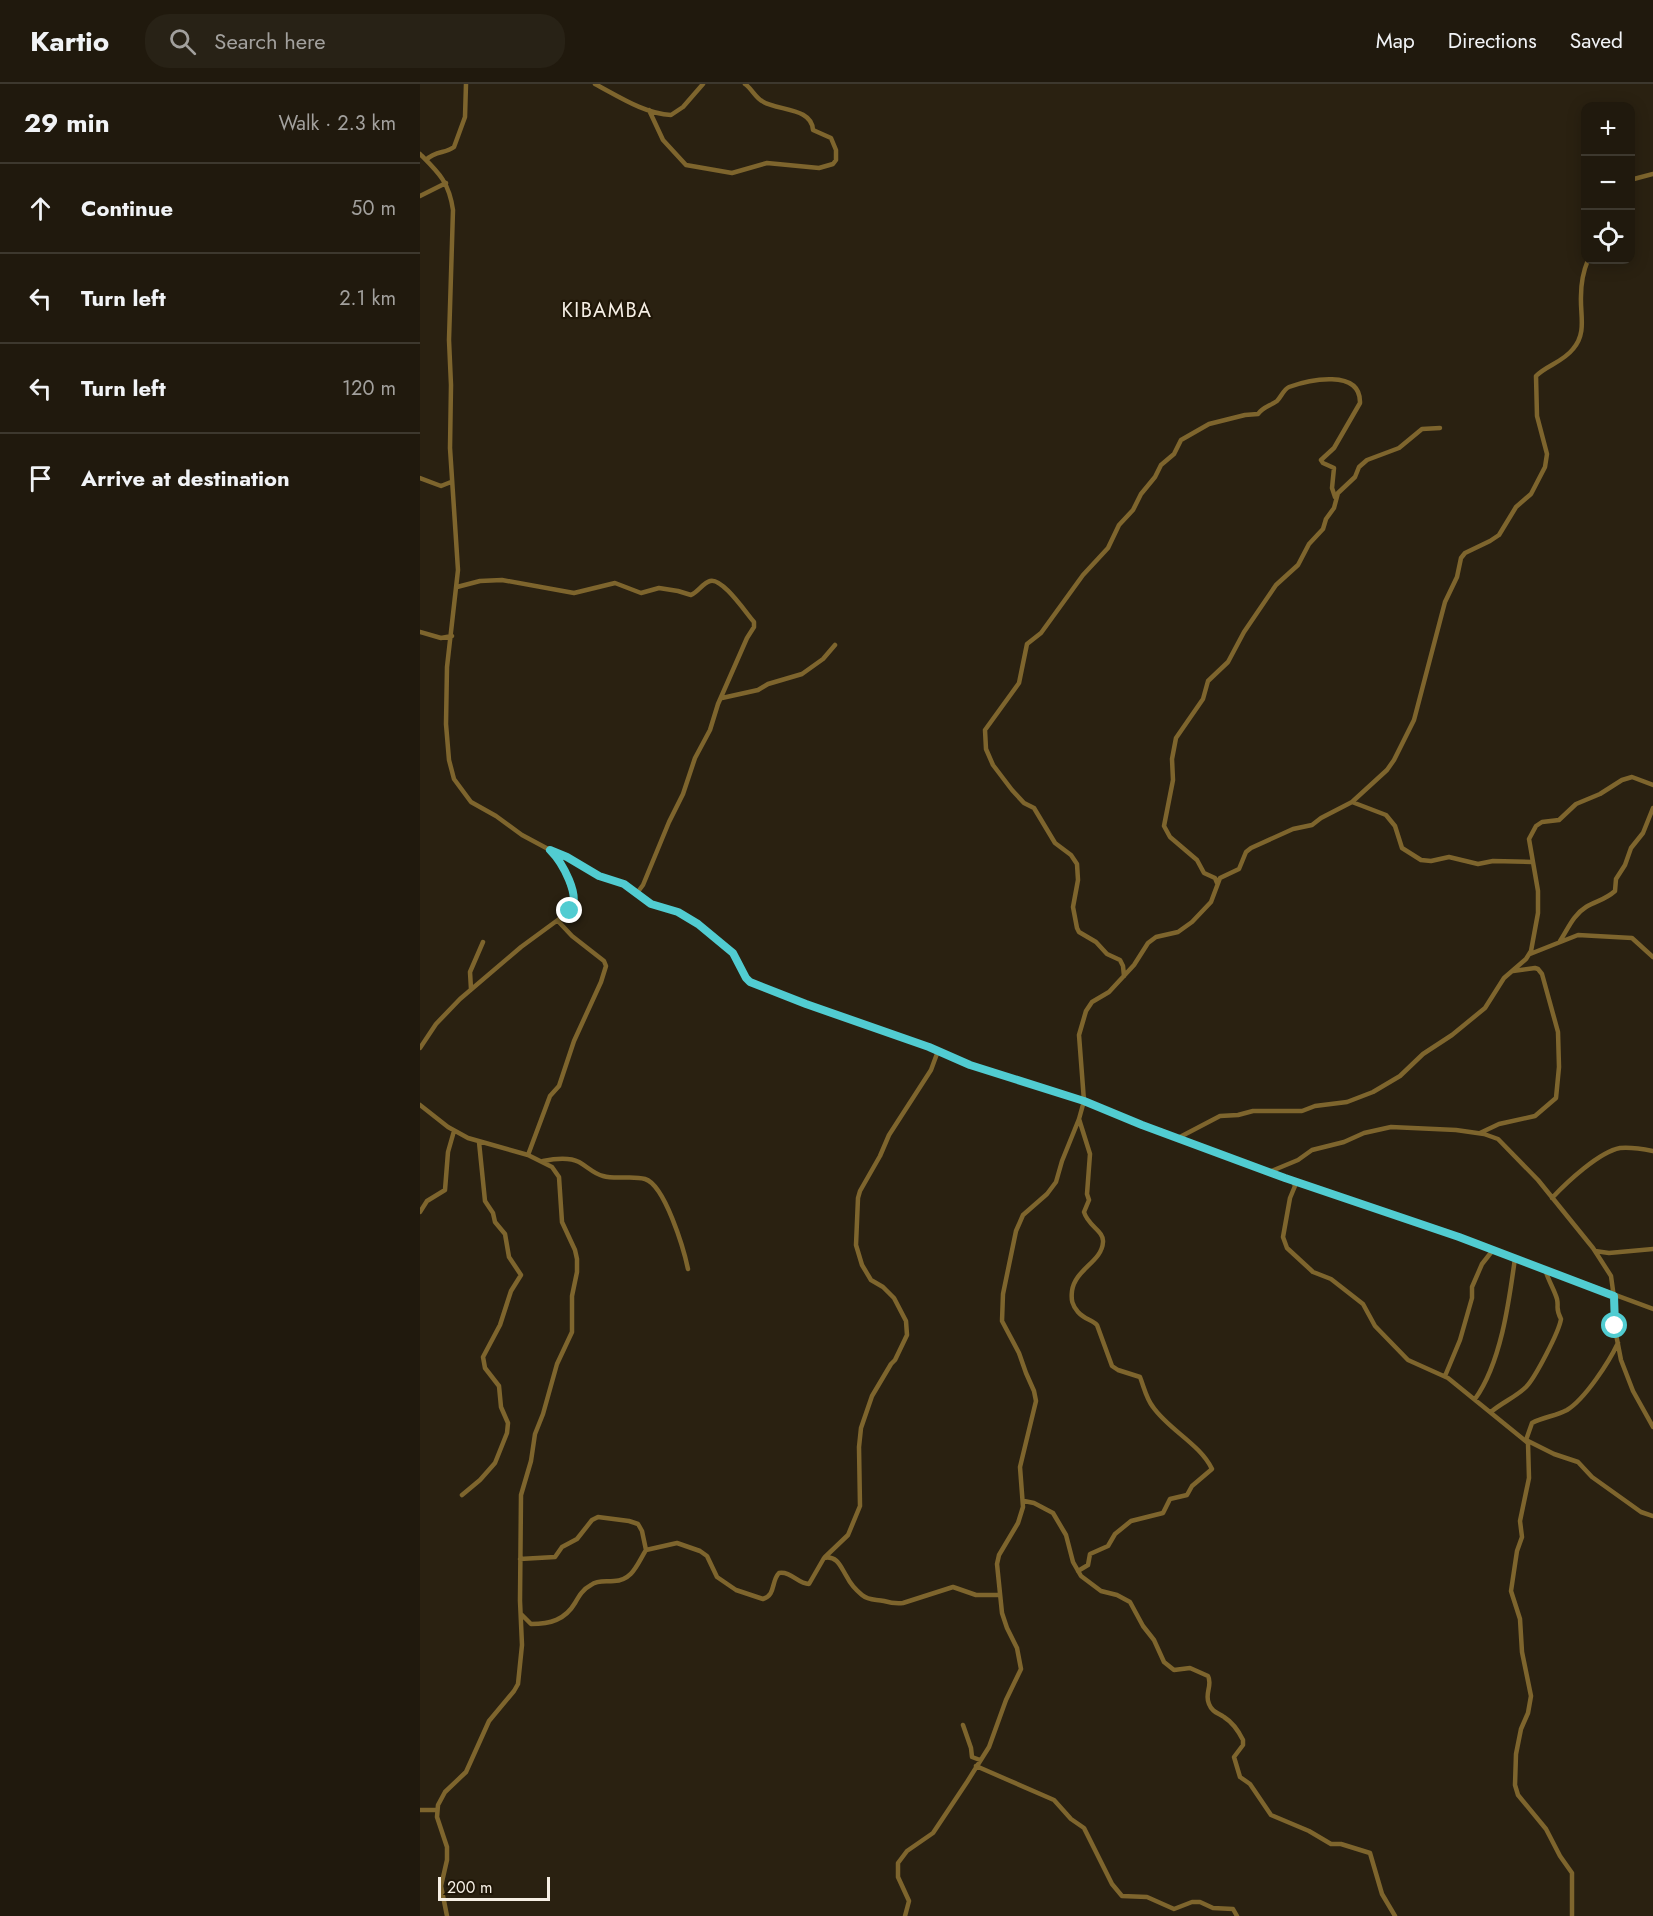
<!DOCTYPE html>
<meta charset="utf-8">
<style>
body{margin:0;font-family:Jost,sans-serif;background:#282216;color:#f1f3f6}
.controls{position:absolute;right:18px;top:18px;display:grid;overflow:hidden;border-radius:12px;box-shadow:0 3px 15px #0003}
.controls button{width:54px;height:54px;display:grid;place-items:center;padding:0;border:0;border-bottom:2px solid #3d382e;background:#20190d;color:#f1f3f6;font:30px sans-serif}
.scale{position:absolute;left:18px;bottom:15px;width:112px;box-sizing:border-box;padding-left:6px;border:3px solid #f6efe5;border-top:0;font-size:16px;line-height:21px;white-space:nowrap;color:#f6efe5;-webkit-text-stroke:4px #201708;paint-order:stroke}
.stop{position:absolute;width:18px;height:18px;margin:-14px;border:4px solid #51ccd1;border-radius:50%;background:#fff}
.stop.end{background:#51ccd1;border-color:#fff;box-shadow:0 2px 6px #0008}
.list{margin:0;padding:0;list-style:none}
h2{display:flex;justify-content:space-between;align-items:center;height:78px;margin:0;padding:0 24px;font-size:26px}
h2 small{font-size:20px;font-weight:400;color:#a2a09d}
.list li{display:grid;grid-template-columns:39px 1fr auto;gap:18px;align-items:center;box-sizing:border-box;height:90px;padding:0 24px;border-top:2px solid #3d382e}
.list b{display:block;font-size:22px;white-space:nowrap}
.list em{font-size:20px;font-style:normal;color:#a2a09d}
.icon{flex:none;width:33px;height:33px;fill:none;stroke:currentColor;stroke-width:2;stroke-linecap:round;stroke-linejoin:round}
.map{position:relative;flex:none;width:1233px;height:1832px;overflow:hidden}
header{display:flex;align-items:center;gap:36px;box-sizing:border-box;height:84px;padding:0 30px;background:#20190d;border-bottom:2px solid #3d382e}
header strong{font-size:28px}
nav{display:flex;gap:33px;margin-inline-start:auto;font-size:21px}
.search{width:420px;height:54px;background:#282216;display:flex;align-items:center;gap:15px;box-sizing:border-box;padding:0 21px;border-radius:24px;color:#a2a09d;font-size:22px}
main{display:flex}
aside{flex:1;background:#20190d}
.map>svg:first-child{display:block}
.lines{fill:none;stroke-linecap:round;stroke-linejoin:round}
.street{stroke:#7e652d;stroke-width:4.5}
.route{stroke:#51ccd1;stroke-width:8}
.labels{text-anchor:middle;stroke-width:4.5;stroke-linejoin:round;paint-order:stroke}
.quarter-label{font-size:20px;letter-spacing:1.5px;fill:#f6efe5;stroke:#201708}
</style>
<header>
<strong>Kartio</strong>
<div class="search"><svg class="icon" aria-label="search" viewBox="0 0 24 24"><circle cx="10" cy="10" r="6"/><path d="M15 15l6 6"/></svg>Search here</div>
<nav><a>Map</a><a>Directions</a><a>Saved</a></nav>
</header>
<main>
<aside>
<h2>29 min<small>Walk · 2.3 km</small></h2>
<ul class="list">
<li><svg class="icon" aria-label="ahead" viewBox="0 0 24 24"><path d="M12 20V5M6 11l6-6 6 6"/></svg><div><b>Continue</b></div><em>50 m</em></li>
<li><svg class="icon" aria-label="left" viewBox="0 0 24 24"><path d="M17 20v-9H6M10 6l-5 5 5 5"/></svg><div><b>Turn left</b></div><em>2.1 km</em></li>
<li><svg class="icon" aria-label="left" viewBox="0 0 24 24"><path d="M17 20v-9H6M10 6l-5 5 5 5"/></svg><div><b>Turn left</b></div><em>120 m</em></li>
<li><svg class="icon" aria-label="arrive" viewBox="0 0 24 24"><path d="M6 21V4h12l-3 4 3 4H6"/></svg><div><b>Arrive at destination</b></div></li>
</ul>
</aside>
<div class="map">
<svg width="1233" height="1832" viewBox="0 0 1233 1832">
<rect width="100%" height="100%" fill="#2a2111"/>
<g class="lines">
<path class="street" d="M175,0c23,12 50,30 76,31l12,-8 20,-23
M229,26l14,30 23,25 46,8 35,-10 52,5 14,-4 3,-4v-10l-5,-12 -18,-8c-1,-23 -36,-19 -51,-29 -7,-4 -10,-12 -17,-17
M0,70c19,19 29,28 33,56l-4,130 2,45 -1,63 8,122 -11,97 -1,57 3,36 5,19 17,23 25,14 26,19 28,15 6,7 9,15 9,26 -2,11 -6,5 -45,33 -61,52 -24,25 -16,24
M6,76c10,-10 19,-6 28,-13l11,-30 1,-33
M1210,96l23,-6
M0,112l26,-13
M0,394l21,8 10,-4
M37,503l23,-6 22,-1 72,13 41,-10 26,10 18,-5 19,3 13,4c7,-3 12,-12 19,-14 12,-4 36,32 44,41v5l-7,11 -29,66 -8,26 -15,28 -12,36 -14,28 -26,63 -6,8
M0,548l21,6 11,-2
M302,614l36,-8 10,-6 34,-10 21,-15 12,-14
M932,718l34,13 9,11 7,22 19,12 10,1 18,-4 29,7 15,-3 39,1
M130,766l25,12 24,14 25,8 27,21 27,7 20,12 30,24 11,14 7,16 8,6 52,20 123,43 41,18 114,36 58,24 143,53 174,59 194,72
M797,799l-2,-5 -11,-5 -7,-13 -27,-23 -6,-11 9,-46 -1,-21 4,-21 27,-39 5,-18 20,-19 16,-30 32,-47 22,-20 11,-21 14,-15 3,-10 8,-11 4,-15 17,-16 4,-10 8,-7 32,-12 23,-19 18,-1
M1140,857c8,-12 13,-26 26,-34 10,-6 19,-7 29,-16l1,-12 9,-14 6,-17 12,-15 10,-25
M1110,870l48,-19 54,3 21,19
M704,892l-1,-10 -3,-6 -13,-6 -11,-12 -17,-10 -2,-4 -4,-21 5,-27 -1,-16 -6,-9 -16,-12 -21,-35 -10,-5 -12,-13 -19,-25 -7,-16 -1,-19 34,-47 8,-39 14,-11 42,-58 25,-27 11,-23 14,-15 8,-16 14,-17 6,-12 13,-11 7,-14 28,-16 36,-9 13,-1c5,-7 12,-8 19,-13 4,-4 7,-12 12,-14 19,-7 72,-19 71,16l-26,45 -13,12 2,3 11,5 -2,20 3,9
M51,905l-1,-17 13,-30
M0,1021l28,22 20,11 60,17 24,12 7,10 3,45 13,28 2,9v13l-5,24v36l-15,32 -14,50 -8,20 -4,27 -10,34 -1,106 2,44 -4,39 -4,7 -25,30 -23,51 -21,20 -7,13 -1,12 10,30v13l-6,26 6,30
M1060,1049l19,-9 36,-8 21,-18 3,-31 -1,-35 -16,-58 -4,-5 -3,-1 -22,3
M758,1054l42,-22 18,-1 15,-4h49l13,-5 32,-4 26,-10 27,-16 23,-22 29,-19 33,-27 19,-30 22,-19 5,-8 7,-38v-22l-9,-52 7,-13 6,-4 17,-2 17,-16 24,-10 22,-14 10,-3 21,8
M108,1071l22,-59 9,-10 15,-45 27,-59 5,-16 -2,-5 -32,-25 -14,-15
M123,1077c10,-2 26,-4 36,1 9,5 15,12 24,14 14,4 29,-1 42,3 20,6 39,71 43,90
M849,1088l29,-12 14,-10 32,-8 20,-9 27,-6 65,3 28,4 14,5 40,41 55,68 18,28 4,29v24l6,31 12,31 20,36
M873,1097l2,5 -5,12 -7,39 4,11 26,24 18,7 32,25 12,22 33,34 40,18 80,65 1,35 -9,43 2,16 -5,14 -6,40 9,28 2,33 9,44 -3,17 -7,16 -5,25 -1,31 3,10 28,34 14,27 12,17v43
M1132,1114c15,-16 47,-46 68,-50 11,-1 23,1 33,3
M0,1128l7,-11 18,-11 3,-38 6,-21
M1175,1167l14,2 44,-4
M1198,1259c-9,19 -33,56 -51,67 -11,6 -24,7 -35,13l-6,17 28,14 24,8 14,15 49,35 12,4
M1025,1292l15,-36 12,-42v-11l10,-23 11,-14
M1055,1315c26,-36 34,-97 40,-141
M1071,1328c10,-9 25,-15 35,-25 9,-9 33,-55 35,-68 -6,-11 -2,-11 -4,-20 -3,-10 -9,-19 -12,-30
M42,1411l18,-15 15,-17 12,-30 1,-10 -7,-16 -2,-21 -14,-18 -2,-11 17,-32 11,-34 10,-16 -12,-18 -4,-23 -10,-12 -2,-9 -8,-12 -6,-59
M604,1417l10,2 19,10 13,22 7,27 8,14 20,15 16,4 13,7 13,24 11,14 10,22 10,8 16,-2 18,8c5,9 -4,18 1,28 3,8 9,9 15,13 8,5 15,15 19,23v5l-9,12 6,20 10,7 21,31 38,16 22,13h10l29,9 12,41 13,22
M405,1473l23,-22 12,-29 -1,-59 2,-19 11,-32 19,-32 4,-4 12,-25 -1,-14 -12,-23 -11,-11 -12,-7 -9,-15 -6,-20 2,-47 2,-7 20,-35 9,-21 42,-65 7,-19
M100,1475l35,-2 7,-10 15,-8 15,-19 6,-3 31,4 9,3 4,7 4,19 31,-7 23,8 7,5 10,21 19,13 27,9c13,-4 8,-18 16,-26 12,-2 19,11 30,11l15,-26c14,-3 17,10 23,19 3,6 9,13 15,18 7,6 14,4 22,6 7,2 11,3 19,2l50,-16 23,8h24
M658,1487l10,-6 2,-11 18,-8 7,-12 16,-13 32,-8 7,-14 17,-4 5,-9 20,-17c-12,-25 -43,-39 -59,-62 -7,-9 -9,-20 -13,-30l-22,-7 -6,-4 -15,-41c-5,-5 -13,-6 -19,-13 -6,-7 -7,-12 -6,-21 3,-22 30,-29 31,-49 1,-11 -15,-16 -19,-30l5,-12 -2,-6 3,-40 -11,-35
M101,1530l10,10c19,0 34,-4 44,-21 4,-7 8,-14 16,-18 7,-5 14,-3 23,-4 19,-1 23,-17 32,-31
M543,1641l8,23 1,9 8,3
M556,1682l78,34 17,19 13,9 28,56 10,12 25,1 27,12 18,-7h8l13,6 20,1 4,7
M0,1726h17
M485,1832l4,-15 -11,-24v-14l9,-12 26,-18 34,-51 22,-35 17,-47 15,-31 -4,-21 -10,-20 -5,-15 -5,-49 2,-9 19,-32 5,-16 -3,-40 16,-66 -2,-10 -8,-18 -7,-20 -17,-32 1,-27 13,-63 7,-16 24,-21 9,-12 6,-21 17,-42 5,-18 -5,-66 7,-24 6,-9 17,-10 25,-27 14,-22 8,-6 22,-5 14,-10 19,-20 9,-24 19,-9 7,-17 5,-4 42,-19 19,-4 9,-7 31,-16 35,-32 7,-10 20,-40 31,-118 12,-25 4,-19 4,-5 25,-12 9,-6 17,-28 15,-13 14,-27 2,-13 -10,-38 -1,-40c11,-11 27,-14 37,-27 14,-16 7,-34 8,-53 0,-13 2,-24 7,-36"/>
</g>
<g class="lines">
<path class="route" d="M150,827c12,-14 -8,-49 -20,-61l17,7 32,19 25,8 27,20 27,8 20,12 35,29 13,25 4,4 56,22 123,43 41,18 114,36 58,24 143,53 174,59 155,59 1,30"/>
</g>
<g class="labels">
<g class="quarter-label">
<text x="187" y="233">KIBAMBA</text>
</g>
</g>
</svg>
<div class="controls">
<button>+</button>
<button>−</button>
<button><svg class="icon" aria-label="locate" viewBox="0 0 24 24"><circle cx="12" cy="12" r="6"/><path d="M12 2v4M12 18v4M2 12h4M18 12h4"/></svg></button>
</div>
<div class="scale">200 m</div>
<div class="stop" style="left:1195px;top:1242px"></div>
<div class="stop end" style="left:150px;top:827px"></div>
</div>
</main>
